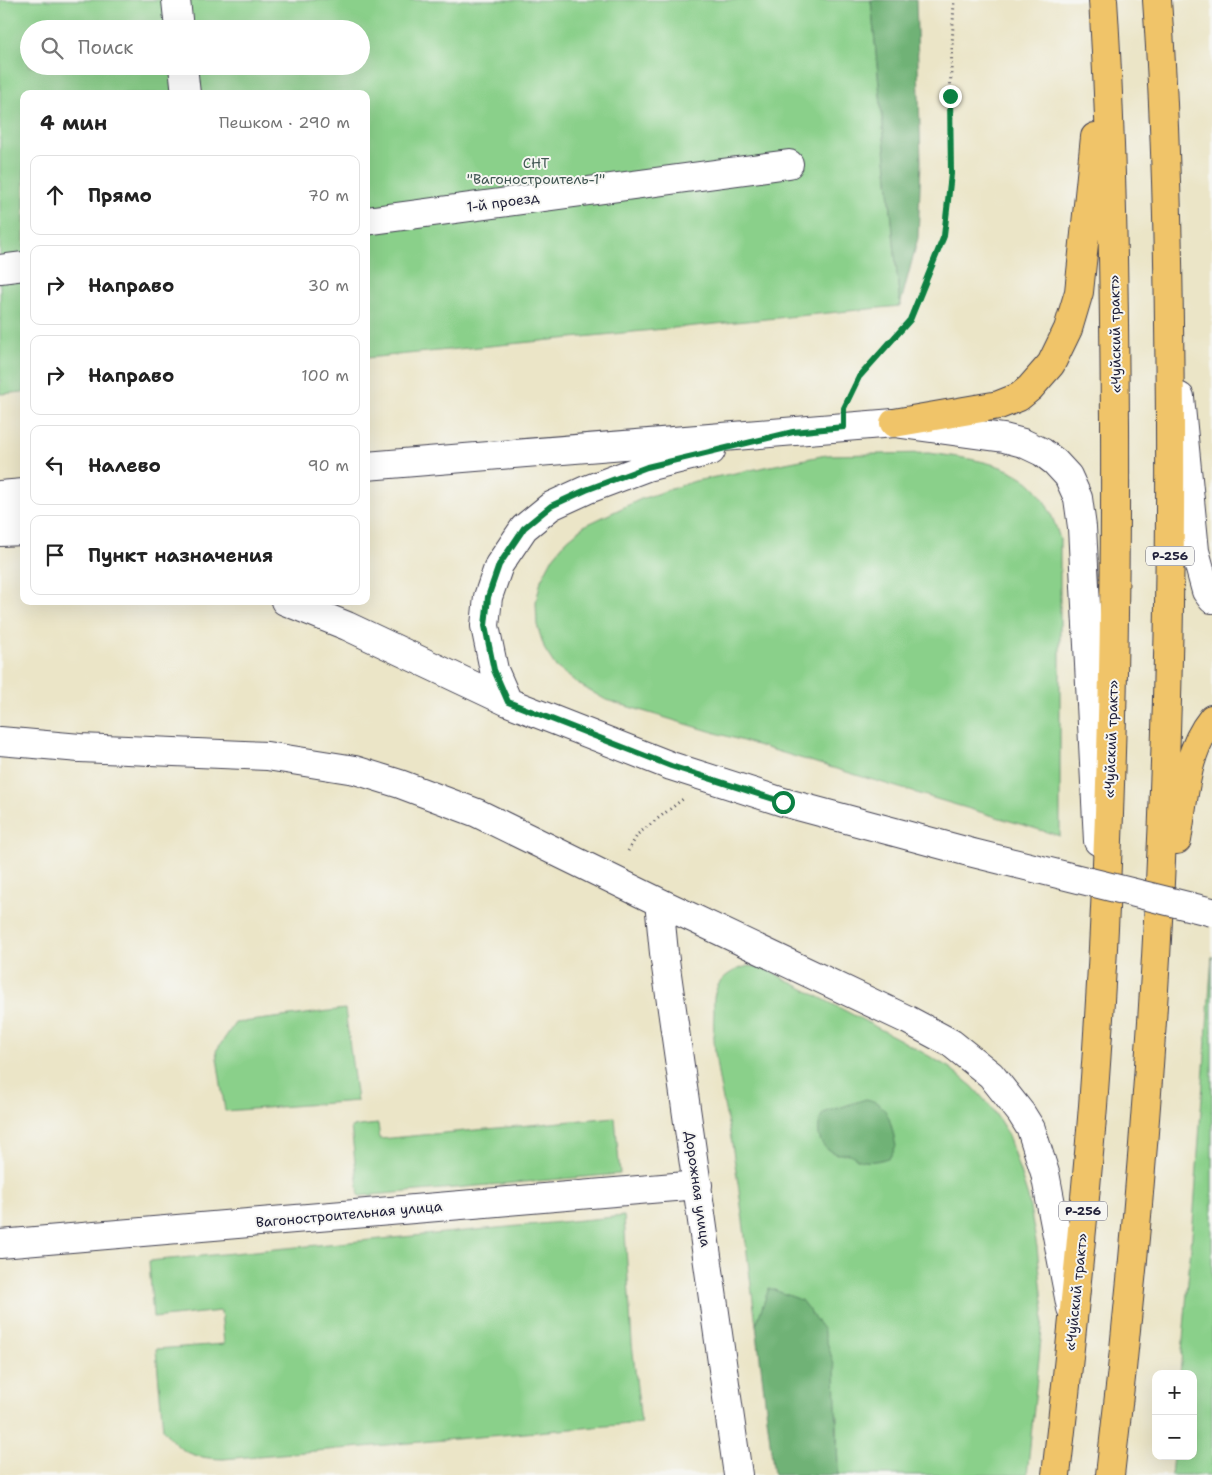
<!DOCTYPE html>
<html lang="ru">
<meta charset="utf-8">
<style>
body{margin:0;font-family:"Shantell Sans",sans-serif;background:#f2f2f2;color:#222}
.controls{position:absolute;right:15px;bottom:15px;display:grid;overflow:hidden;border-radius:10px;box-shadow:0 5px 20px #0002}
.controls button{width:45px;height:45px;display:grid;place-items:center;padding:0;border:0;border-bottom:1px solid #e0e0e0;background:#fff;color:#222;font:25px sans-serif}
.stop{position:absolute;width:15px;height:15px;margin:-11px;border:4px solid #0b8043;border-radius:50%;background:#fff}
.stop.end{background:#0b8043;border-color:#fff;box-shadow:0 1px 5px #0008}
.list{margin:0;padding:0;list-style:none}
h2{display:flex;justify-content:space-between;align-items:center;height:65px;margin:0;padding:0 20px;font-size:21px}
h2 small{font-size:16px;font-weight:400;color:#767676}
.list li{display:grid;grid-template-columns:32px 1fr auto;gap:15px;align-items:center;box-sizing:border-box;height:80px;margin:0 10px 10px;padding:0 10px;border:1px solid #e0e0e0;border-radius:10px}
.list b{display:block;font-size:19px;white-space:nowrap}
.list em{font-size:16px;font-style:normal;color:#767676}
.icon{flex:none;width:28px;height:28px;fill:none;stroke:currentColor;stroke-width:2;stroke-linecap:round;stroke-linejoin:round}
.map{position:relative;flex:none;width:1212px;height:1475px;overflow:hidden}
.search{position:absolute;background:#fff;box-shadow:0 5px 20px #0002;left:20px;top:20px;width:350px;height:55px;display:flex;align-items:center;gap:12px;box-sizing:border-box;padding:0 18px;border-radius:28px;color:#767676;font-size:19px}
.panel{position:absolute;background:#fff;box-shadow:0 5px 20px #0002;left:20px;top:90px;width:350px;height:515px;border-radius:10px}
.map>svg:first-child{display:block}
.green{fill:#8ad08a;stroke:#567962;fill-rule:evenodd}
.forest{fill:#6fb276;stroke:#486a58}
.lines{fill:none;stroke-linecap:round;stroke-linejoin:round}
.minor-casing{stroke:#403f50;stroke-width:30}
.highway-casing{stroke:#403f50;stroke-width:30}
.path{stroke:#403f50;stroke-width:3;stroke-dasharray:1 4;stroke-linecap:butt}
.minor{stroke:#fff;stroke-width:28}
.highway{stroke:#f0c469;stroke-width:28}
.minor-bridge-casing{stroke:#403f50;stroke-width:30;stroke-linecap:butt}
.minor-bridge{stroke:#fff;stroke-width:28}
.route{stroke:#0b8043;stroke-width:6}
.labels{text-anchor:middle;stroke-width:4;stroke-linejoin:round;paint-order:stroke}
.shield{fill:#f6f6f2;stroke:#626272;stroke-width:1}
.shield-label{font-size:12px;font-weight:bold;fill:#22223b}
.park-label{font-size:14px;fill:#415653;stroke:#f6f6f2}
.street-label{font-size:14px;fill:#22223b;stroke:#f6f6f2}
</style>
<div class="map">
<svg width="1212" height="1475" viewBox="0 0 1212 1475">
<rect width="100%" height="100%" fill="#f6f6f2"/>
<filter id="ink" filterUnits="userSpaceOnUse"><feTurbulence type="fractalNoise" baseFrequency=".02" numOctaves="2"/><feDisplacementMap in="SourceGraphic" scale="10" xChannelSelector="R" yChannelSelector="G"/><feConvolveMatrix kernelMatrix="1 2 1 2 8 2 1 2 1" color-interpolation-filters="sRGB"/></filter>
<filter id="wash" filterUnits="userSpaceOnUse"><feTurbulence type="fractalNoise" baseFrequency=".0096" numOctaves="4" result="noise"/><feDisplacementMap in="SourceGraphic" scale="20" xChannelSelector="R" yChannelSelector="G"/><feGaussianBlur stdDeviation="1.12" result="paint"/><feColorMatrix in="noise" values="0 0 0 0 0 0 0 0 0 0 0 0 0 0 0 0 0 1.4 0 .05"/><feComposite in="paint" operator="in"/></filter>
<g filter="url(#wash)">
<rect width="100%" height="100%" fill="#ebe5c7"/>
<path class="green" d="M0,0h871l29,306 -534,52v-264h-342v298l-24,2zM29,29h332v37h-332z
M929,453c35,5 88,9 110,40 10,14 16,30 21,46v297l-454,-136 -26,-15 -24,-18 -11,-17 -8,-25 -1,-23 5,-22 12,-23 14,-17 17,-14 57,-27 54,-18 131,-26z
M1212,956v519h-41l2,-19h20v-82h-13l13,-151z
M748,966l14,1 137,72 51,29 23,19 18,20 16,25 21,65 9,50 7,63 -17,165h-189l-1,-60 -68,-126 -13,36c-8,-60 -14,-121 -24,-181 -8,-43 -21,-87 -18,-132 0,-6 -1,-13 1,-19 4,-16 18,-23 33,-27z
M345,1009l12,92 -132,10 -9,-60 19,-28z
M615,1117l5,57 -261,22 -8,-69 27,-3 2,15z
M624,1216l8,127 9,80 -418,36c-28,-1 -44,-6 -60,-30l-7,-80 68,-5 -3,-33 -68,7 -4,-57z"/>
<path class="forest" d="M871,0h45l5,161 -3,77 -18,68z
M866,1099c24,4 25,27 30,47l-6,11c-10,4 -20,6 -31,3 -3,-1 -6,-5 -10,-6 -5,-1 -11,1 -15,-1 -18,-7 -18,-26 -11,-40z
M769,1288l32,12 22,29 12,39 3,107h-64l-18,-150z"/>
</g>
<g filter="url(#ink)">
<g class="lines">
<defs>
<path id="minor" d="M176,0l3,29
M183,66l3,28
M366,221l423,-57
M0,269l24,-3
M1180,397l15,154 11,40 6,8
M366,466l528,-43 110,15 19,5 19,9 13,10 13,14 10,22 4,29 16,314
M0,495l24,-2
M0,510l24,6
M0,532l24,-1
M285,601l62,25 161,76 163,64 112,36 186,50
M508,702l-14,-32 -9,-44 3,-29 11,-32 25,-37 27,-22 35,-16 61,-23 64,-16
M0,741l80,7 187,8 88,14 45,14 77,29 182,89 249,118 43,23 40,32 30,38 10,16 14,44 26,135
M659,902l5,51 74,522
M0,1244l698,-59"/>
<path id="highway" d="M894,423l105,-18 20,-8 11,-9 21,-24 17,-35 11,-37 16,-155
M1177,840c7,-40 8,-88 35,-121
M1056,1475c14,-123 27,-246 37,-369 17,-228 23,-455 22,-683 -1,-141 -3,-282 -12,-423
M1110,1475c42,-351 62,-699 60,-1052 -1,-141 -3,-282 -13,-423"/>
</defs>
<use href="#minor" class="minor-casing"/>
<use href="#highway" class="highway-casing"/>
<path class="path" d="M847,400l12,-23 51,-58 34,-83 7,-62 -1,-78 4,-96
M628,851l10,-17 45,-35"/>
<use href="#minor" class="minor"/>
<use href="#highway" class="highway"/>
<defs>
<path id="minor-bridge" d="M969,852l243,60"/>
</defs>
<use href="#minor-bridge" class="minor-bridge-casing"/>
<use href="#minor-bridge" class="minor-bridge"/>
</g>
</g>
<g class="lines" filter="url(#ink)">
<path class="route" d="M783,802l-112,-36 -163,-64 -14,-32 -9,-44 3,-29 11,-32 25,-37 27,-22 35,-16 61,-23 146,-35 51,-5v-19l15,-31 51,-57 34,-84 7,-62 -1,-78"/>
</g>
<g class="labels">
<g class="shield">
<rect x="1146" y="546.5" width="48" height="19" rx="4"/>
<rect x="1059" y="1201.5" width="48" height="19" rx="4"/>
</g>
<g class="shield-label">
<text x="1170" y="560">Р-256</text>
<text x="1083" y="1215">Р-256</text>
</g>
<g class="park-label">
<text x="536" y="168">СНТ<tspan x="536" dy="16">"Вагоностроитель-1"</tspan></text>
</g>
<g class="street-label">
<text transform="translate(503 202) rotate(-8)" y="5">1-й проезд</text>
<text transform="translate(1115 334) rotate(-91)" y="5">«Чуйский тракт»</text>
<text transform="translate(1111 739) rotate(-88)" y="5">«Чуйский тракт»</text>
<text transform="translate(698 1189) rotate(82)" y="5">Дорожная улица</text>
<text transform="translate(349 1214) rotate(-5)" y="5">Вагоностроительная улица</text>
<text transform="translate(1076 1292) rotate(-84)" y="5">«Чуйский тракт»</text>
</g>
</g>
</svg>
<div class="controls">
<button>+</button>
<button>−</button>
</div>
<div class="stop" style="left:783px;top:802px"></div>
<div class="stop end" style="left:950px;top:96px"></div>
<div class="search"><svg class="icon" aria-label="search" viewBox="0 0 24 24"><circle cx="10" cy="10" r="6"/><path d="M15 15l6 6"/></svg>Поиск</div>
<section class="panel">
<h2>4 мин<small>Пешком · 290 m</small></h2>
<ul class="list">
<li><svg class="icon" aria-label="ahead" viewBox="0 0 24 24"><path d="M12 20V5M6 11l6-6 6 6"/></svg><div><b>Прямо</b></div><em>70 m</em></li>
<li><svg class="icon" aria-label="right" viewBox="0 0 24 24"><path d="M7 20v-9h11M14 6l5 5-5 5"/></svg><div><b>Направо</b></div><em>30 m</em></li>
<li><svg class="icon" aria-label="right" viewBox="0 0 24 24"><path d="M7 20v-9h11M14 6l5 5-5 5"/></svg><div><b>Направо</b></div><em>100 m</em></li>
<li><svg class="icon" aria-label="left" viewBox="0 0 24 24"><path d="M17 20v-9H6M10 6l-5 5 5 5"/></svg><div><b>Налево</b></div><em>90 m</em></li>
<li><svg class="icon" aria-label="arrive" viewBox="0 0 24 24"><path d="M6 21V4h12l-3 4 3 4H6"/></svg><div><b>Пункт назначения</b></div></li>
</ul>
</section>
</div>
